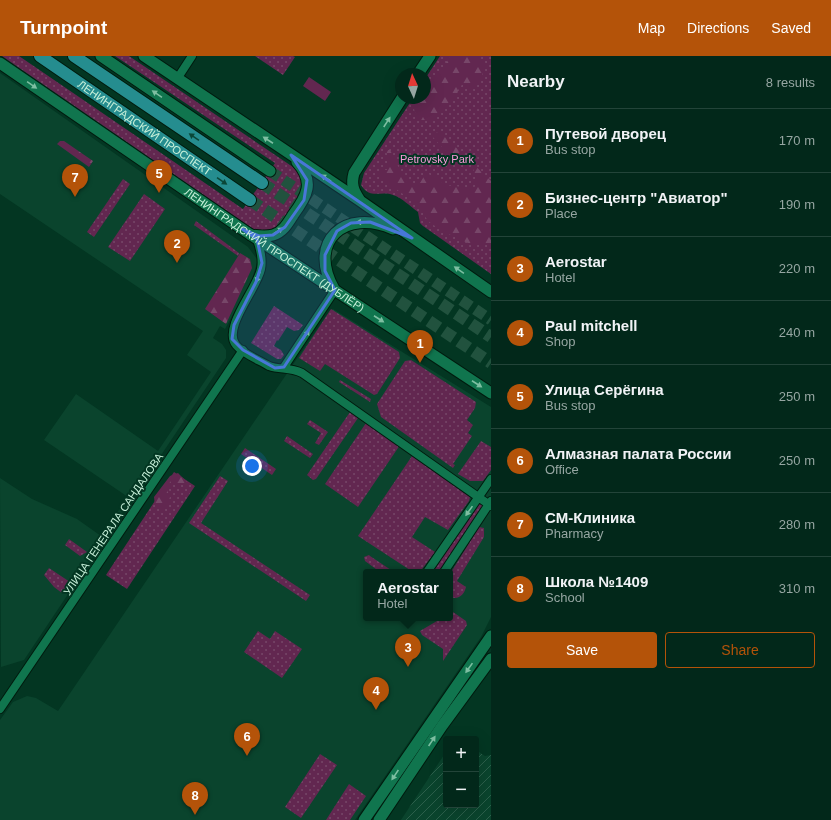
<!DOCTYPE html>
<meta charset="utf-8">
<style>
body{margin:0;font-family:Helvetica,sans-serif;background:#103427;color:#f1f3f6}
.controls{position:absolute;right:12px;bottom:12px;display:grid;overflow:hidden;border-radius:4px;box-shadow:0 4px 16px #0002}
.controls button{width:36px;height:36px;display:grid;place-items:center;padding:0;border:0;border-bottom:1px solid #234439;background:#02281a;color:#f1f3f6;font:20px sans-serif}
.compass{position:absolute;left:395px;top:12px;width:36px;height:36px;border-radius:50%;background:#02281a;box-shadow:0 4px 16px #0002;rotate:356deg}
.you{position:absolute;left:252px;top:410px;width:14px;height:14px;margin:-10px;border:3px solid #fff;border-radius:50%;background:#1a73e8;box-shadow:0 0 0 6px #1a73e833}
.badge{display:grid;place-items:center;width:26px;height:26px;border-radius:50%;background:#b45309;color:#fff;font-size:13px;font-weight:700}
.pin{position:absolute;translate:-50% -33px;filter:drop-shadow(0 1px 2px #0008)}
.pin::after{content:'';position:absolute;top:21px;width:14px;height:12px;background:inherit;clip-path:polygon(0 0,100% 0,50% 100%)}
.popup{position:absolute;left:363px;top:513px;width:90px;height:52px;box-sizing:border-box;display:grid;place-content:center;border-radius:4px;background:#02281a;filter:drop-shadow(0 1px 3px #0005);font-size:13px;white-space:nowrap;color:#96a6a2}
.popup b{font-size:15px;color:#f1f3f6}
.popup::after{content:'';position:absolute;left:50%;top:100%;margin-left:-8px;border:8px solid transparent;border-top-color:#02281a}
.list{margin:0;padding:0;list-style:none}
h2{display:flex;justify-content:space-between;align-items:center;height:52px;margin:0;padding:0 16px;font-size:17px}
h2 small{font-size:13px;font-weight:400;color:#96a6a2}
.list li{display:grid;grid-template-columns:26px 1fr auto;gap:12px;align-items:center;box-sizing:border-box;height:64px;padding:0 16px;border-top:1px solid #234439}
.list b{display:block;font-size:15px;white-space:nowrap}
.list p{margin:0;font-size:13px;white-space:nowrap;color:#96a6a2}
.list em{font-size:13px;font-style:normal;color:#96a6a2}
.actions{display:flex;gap:8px;padding:12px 16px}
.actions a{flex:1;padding:9px 0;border:1px solid #b45309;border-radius:4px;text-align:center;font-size:14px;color:#b45309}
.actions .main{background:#b45309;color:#fff}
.map{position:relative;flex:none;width:491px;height:764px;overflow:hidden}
header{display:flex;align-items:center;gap:24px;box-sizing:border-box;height:56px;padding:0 20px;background:#b45309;color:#fff}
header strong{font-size:19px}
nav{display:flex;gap:22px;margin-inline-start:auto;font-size:14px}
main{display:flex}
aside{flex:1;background:#02281a}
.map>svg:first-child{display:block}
.built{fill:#0a442d;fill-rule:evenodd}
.industrial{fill:url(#industrial-furrows)}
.grass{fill:url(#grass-dots)}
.forest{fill:url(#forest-firs)}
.garden{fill:#622750}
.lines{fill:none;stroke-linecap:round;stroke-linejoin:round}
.secondary-tunnel{stroke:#21523e;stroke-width:11;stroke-dasharray:11 5.5;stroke-linecap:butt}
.primary-tunnel{stroke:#21523e;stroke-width:12;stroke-dasharray:12 6;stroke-linecap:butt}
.street-casing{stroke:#011b0e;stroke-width:10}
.secondary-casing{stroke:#011b0e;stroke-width:13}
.primary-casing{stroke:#011b0e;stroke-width:14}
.street{stroke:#10754e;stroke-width:8}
.secondary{stroke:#10754e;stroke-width:11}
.primary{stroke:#258d8f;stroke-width:12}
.oneway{fill:#7ebfa2}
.oneway2{fill:#0a4738}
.marked{fill:#4877d8;fill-opacity:0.2;stroke:#4877d8;stroke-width:3;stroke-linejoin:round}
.labels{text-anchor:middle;stroke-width:4;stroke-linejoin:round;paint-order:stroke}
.street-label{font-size:11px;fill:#c8f1da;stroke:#033622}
.park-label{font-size:11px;fill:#fb9adb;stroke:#033622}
</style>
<header>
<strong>Turnpoint</strong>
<nav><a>Map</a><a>Directions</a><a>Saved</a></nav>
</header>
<main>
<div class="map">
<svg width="491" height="764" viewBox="0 0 491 764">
<defs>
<pattern id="industrial-furrows" width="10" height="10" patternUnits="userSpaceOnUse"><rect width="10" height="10" fill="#0a442d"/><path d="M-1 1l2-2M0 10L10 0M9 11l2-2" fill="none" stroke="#2c5f4b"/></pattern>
<pattern id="grass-dots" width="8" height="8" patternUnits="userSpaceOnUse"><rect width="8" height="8" fill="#622750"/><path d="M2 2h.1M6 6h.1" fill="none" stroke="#774769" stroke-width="1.8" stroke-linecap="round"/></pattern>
<pattern id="forest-firs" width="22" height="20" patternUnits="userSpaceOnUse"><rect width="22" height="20" fill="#622750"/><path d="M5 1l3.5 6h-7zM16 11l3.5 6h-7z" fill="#774769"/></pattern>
</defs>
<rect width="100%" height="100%" fill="#033622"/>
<path class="built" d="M0,17l248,174 9,12v4l-5,16 -27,50 -5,-3 -7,12 9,6 4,6v8l-202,302 -23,7 -1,-189 32,21 45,20 24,17 27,-39 -84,-57 32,-46 82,57 53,-79 -24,-17 16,-24 -203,-137z
M333,253l158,98v210l-10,20 -126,183h-355v-100l13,-18 14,-6 9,2 22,13 272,-401zM366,516h84v46h-84z"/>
<path class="industrial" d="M476,694l9,6 6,-1v65h-90l45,-68v53h30z"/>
<path class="grass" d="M2,0h17l224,153 32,-46 -160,-107h14l161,109c6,4 12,10 13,17 2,12 -18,37 -26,46l-16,3 -6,-1z
M255,0h38l2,1 -12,18z
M440,0h51v218l-68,-48 -3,-3 -2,-11c-8,-6 -16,-14 -25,-17 -12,-5 -23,5 -32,-10l3,-12 49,-75h12v-19z
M123,123l7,5 -36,53 -7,-5z
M144,138l21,15 -35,52 -22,-14z
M196,165l43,32 -1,3 -44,-31z
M274,250l29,19 -4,5 -5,1 -7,-4 -9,14 -1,-1 -3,6 7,4 3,5 -3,4h-4l-26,-16z
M331,253l68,43 1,6 -23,36 -3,1 -49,-31 -5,7 -21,-13z
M411,304l65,42 -1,6 -8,12 6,5 -5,8 4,3 -19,28 2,1 -2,3 -72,-51 -4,-13 28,-43z
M340,324l31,19 -1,3 -31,-20z
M350,356l8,6 -42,61 -3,1 -6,-5z
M310,364l18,12 -9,13 -4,-2 6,-10 -14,-9z
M366,367l34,22 -42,62 -33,-23z
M287,380l26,18 -3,4 -26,-17z
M481,385l10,6v23l-8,11h-13l-12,-7z
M245,392l31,21 -4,6 -31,-21z
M412,400l58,41 -1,4 -21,29 -23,-13 -13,20 23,15 -13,17 -9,3 -55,-36z
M174,416l21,14 -68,103 -21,-14z
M220,420l8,5 -27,42 109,72 -4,6 -117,-78z
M480,445l4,3 -45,68h-6z
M479,471l5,1v9l-27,44 9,6c-2,8 -7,13 -16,10v-23z
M69,483l18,13 -7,4 -15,-11z
M369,499l1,1 24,16h-14l-15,-11 -1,-4z
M49,512l21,14 -8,11 -8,-6 -10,-12z
M453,556l13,9 1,4 -24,36v-12l-21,-14 -2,-4 22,-13h8v-4z
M258,575l12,8 5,-8 27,18 -20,29 -38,-26z
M320,698l17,11 -36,53 -16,-11z
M349,728l17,12 -16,24h-24z"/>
<path class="forest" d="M450,0h25l2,3 7,4 -2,15 -6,9h-8l-3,-4c-6,3 -7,7 -8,12l-26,25h-11l-6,-10 4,-12h7v-8l17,-20z
M439,75l52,50v64l-4,-2h-19l-26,-12 -14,-10 -11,-17 -35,-25 -2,-9h7l2,-8 -3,-12h4l11,22 7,11h12l6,-10 13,6 4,6 31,3 3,-6 -5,-17 -9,-9 -14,-1 -17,-19z
M60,85h4l29,20 -4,6 -32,-23z
M240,197l10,6 2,9 -26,56 -21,-15z
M178,417l12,12h-8l-10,-5c-7,7 -5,10 -2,17l-6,13h-4l-5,-4 -1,-9 16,-21z"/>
<path class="garden" d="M309,21l22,15 -6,9 -22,-15z"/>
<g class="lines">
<path class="secondary-tunnel" d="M270,115l221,149"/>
<path class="primary-tunnel" d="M262,127l229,154
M250,144l241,163"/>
<defs>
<path id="street" d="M177,23l15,-23
M257,183c3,10 6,20 4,30 -4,20 -39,59 -25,76 7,9 23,15 33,21 12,4 20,1 33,7l189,133
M284,311l51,-77
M427,516l64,-93
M444,516l47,-71
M0,653l243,-359"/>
<g id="secondary">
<path d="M101,0l169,115"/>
<path d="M144,0l215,144 132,92"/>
<path id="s1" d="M0,7l242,166 249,164"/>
<path d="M418,18l12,-18"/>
<path d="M359,143c-6,-9 -8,-15 -5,-26l48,-75"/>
<path d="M251,179c8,1 15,2 22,0 10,-3 15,-12 20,-20 14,-19 22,-33 4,-53"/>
<path d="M334,233c-27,-48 11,-81 59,-60"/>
<path d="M364,764l127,-184"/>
<path d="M379,764l63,-94 49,-67"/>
</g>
<g id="primary">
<path id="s2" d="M40,0l210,144"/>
<path d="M74,0l188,127"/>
</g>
</defs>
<use href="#street" class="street-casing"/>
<use href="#secondary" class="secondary-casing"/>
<use href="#primary" class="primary-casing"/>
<use href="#street" class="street"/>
<use href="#secondary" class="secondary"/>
<use href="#primary" class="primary"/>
</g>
<defs><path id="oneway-solid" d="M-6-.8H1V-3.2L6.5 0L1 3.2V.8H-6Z"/></defs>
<g class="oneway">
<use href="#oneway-solid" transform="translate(32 29) rotate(35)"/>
<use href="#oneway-solid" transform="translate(157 38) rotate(-146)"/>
<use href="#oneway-solid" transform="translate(387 66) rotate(-57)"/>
<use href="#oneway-solid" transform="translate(268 84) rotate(-147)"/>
<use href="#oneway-solid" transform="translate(326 122) rotate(-147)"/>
<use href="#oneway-solid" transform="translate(362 166) rotate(177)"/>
<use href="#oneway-solid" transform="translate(278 175) rotate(-32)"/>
<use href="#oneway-solid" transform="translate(459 214) rotate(-145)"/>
<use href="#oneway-solid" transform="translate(258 221) rotate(112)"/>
<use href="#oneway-solid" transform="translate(379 263) rotate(33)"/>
<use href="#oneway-solid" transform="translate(306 279) rotate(-57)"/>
<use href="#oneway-solid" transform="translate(477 328) rotate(33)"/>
<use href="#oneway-solid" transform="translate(469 455) rotate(125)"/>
<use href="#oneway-solid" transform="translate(469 612) rotate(125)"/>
<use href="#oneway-solid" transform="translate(432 685) rotate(-56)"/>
<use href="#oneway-solid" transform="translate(395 719) rotate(124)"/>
</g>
<g class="oneway2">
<use href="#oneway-solid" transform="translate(194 81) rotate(-146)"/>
<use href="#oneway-solid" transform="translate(222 125) rotate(34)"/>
</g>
<path class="marked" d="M291,99l121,83 -42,-16 -19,1 -14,8 -12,24v16l10,19 -51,77 -9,1 -32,-18 -11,-11 2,-14 22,-43 6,-19 -5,-24 -15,-10 17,7 14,-1 12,-8 19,-27 3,-20z"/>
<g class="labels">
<g class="street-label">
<text dy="4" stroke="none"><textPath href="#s2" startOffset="127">ЛЕНИНГРАДСКИЙ ПРОСПЕКТ</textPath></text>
<text dy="4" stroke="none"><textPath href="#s1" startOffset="332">ЛЕНИНГРАДСКИЙ ПРОСПЕКТ (ДУБЛЁР)</textPath></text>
<text transform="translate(113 468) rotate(-56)" y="4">УЛИЦА ГЕНЕРАЛА САНДАЛОВА</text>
</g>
<g class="park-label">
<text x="437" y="107">Petrovsky Park</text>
</g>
</g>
</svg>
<div class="controls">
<button>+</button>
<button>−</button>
</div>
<svg class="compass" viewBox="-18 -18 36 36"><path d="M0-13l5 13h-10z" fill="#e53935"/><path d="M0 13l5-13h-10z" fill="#96a6a2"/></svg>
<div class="you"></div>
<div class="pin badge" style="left:420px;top:307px">1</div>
<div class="pin badge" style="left:177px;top:207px">2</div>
<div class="pin badge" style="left:408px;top:611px">3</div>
<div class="popup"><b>Aerostar</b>Hotel</div>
<div class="pin badge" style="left:376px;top:654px">4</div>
<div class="pin badge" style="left:159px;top:137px">5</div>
<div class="pin badge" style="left:247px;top:700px">6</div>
<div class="pin badge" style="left:75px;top:141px">7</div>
<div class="pin badge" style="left:195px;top:759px">8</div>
</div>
<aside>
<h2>Nearby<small>8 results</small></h2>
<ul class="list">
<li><span class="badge">1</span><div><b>Путевой дворец</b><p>Bus stop</p></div><em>170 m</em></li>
<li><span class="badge">2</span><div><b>Бизнес-центр &quot;Авиатор&quot;</b><p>Place</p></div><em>190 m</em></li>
<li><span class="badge">3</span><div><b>Aerostar</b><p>Hotel</p></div><em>220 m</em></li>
<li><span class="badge">4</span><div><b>Paul mitchell</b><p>Shop</p></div><em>240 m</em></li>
<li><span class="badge">5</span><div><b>Улица Серёгина</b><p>Bus stop</p></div><em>250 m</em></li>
<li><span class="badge">6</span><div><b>Алмазная палата России</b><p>Office</p></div><em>250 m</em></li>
<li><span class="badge">7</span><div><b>СМ-Клиника</b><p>Pharmacy</p></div><em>280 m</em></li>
<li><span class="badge">8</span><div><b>Школа №1409</b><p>School</p></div><em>310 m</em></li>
</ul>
<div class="actions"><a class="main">Save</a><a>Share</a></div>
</aside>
</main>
